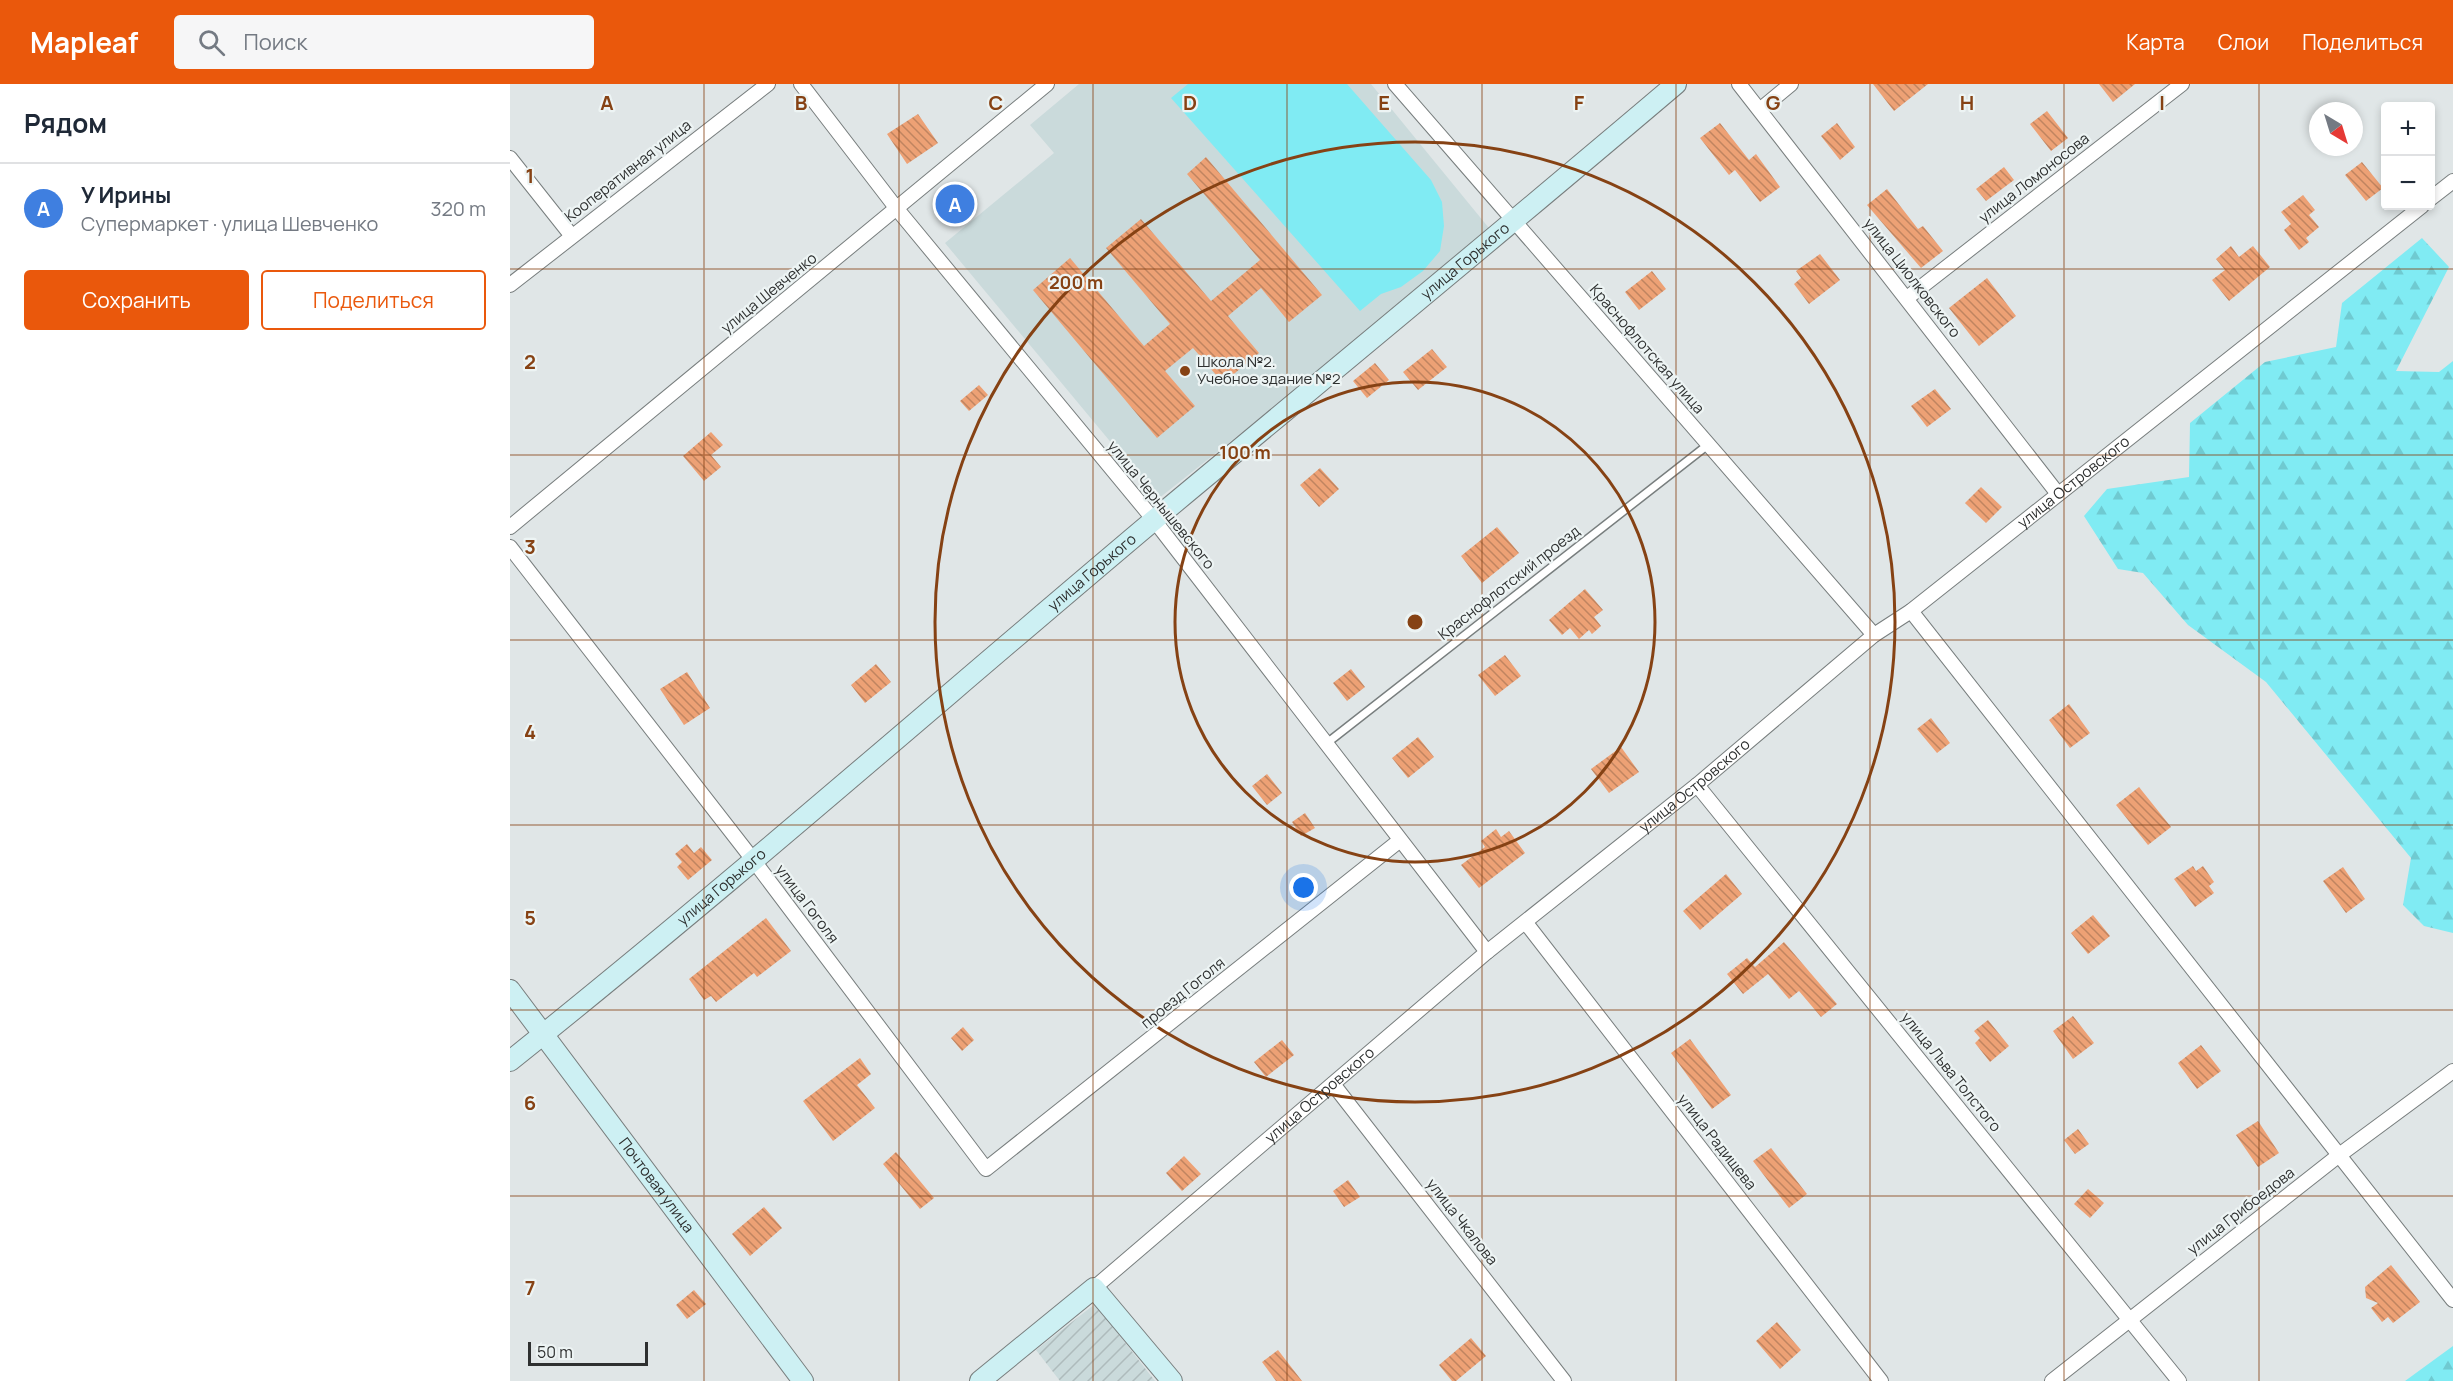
<!DOCTYPE html>
<html lang="ru">
<meta charset="utf-8">
<style>
body{margin:0;font-family:Manrope,sans-serif;background:#f6f6f7;color:#1f2937}
.controls{position:absolute;right:18px;top:18px;display:grid;overflow:hidden;border-radius:6px;box-shadow:0 3px 9px #0003}
.controls button{width:54px;height:54px;display:grid;place-items:center;padding:0;border:0;border-bottom:2px solid #e0e1e3;background:#fff;color:#1f2937;font:30px sans-serif}
.compass{position:absolute;left:1799px;top:18px;width:54px;height:54px;border-radius:50%;background:#fff;box-shadow:0 3px 9px #0003;rotate:142deg}
.scale{position:absolute;left:18px;bottom:15px;width:120px;box-sizing:border-box;padding-left:6px;border:3px solid #2e3030;border-top:0;font-size:16px;line-height:21px;white-space:nowrap;color:#2e3030;-webkit-text-stroke:4px #edf4f4;paint-order:stroke}
.you{position:absolute;left:794px;top:804px;width:21px;height:21px;margin:-15px;border:4px solid #fff;border-radius:50%;background:#1a73e8;box-shadow:0 0 0 9px #1a73e833}
.badge{display:grid;place-items:center;width:39px;height:39px;border-radius:50%;background:#ea580c;color:#fff;font-size:20px;font-weight:700}
.pin{position:absolute;translate:-50% -50%;border:3px solid #fff;box-shadow:0 2px 6px #0006}
.list{margin:0;padding:0;list-style:none}
h2{display:flex;justify-content:space-between;align-items:center;height:78px;margin:0;padding:0 24px;font-size:26px}
h2 small{font-size:20px;font-weight:400;color:#747a83}
.list li{display:grid;grid-template-columns:39px 1fr auto;gap:18px;align-items:center;box-sizing:border-box;height:90px;padding:0 24px;border-top:2px solid #e0e1e3}
.list b{display:block;font-size:22px;white-space:nowrap}
.list p{margin:0;font-size:20px;white-space:nowrap;color:#747a83}
.list em{font-size:20px;font-style:normal;color:#747a83}
.actions{display:flex;gap:12px;padding:18px 24px}
.actions a{flex:1;padding:14px 0;border:2px solid #ea580c;border-radius:6px;text-align:center;font-size:21px;color:#ea580c}
.actions .main{background:#ea580c;color:#fff}
.icon{flex:none;width:33px;height:33px;fill:none;stroke:currentColor;stroke-width:2;stroke-linecap:round;stroke-linejoin:round}
.map{position:relative;flex:none;width:1943px;height:1297px;overflow:hidden}
header{display:flex;align-items:center;gap:36px;box-sizing:border-box;height:84px;padding:0 30px;background:#ea580c;color:#fff}
header strong{font-size:28px}
nav{display:flex;gap:33px;margin-inline-start:auto;font-size:21px}
.search{width:420px;height:54px;background:#f6f6f7;display:flex;align-items:center;gap:15px;box-sizing:border-box;padding:0 21px;border-radius:6px;color:#747a83;font-size:22px}
main{display:flex}
aside{flex:1;background:#fff}
.map>svg:first-child{display:block}
.built{fill:#cadadb}
.industrial{fill:url(#industrial-furrows)}
.grass{fill:#80ebf3}
.forest{fill:url(#forest-firs)}
.building{fill:url(#building-back-hatch)}
.lines{fill:none;stroke-linecap:round;stroke-linejoin:round}
.lane-casing{stroke:#787e7e;stroke-width:10}
.street-casing{stroke:#787e7e;stroke-width:16}
.secondary-casing{stroke:#787e7e;stroke-width:22}
.lane{stroke:#fff;stroke-width:7}
.street{stroke:#fff;stroke-width:14}
.secondary{stroke:#cdf0f3;stroke-width:20}
.grid{fill:none;stroke:#864214;stroke-width:1.5;stroke-opacity:0.55}
.ring{fill:none;stroke:#864214;stroke-width:3}
.poi-dot{fill:#864214;stroke:#edf4f4;stroke-width:2}
.labels{text-anchor:middle;stroke-width:4.5;stroke-linejoin:round;paint-order:stroke}
.street-label{font-size:15px;fill:#2e3030;stroke:#edf4f4}
.poi-label{font-size:15px;fill:#2e3030;stroke:#edf4f4;text-anchor:start}
.grid-label{font-size:20px;text-anchor:middle;font-weight:bold;fill:#864214;stroke:#edf4f4;stroke-width:4.5;stroke-linejoin:round;paint-order:stroke}
.centre{fill:#864214;stroke:#edf4f4;stroke-width:3}
.ring-label{font-size:18px;text-anchor:middle;font-weight:bold;fill:#864214;stroke:#edf4f4;stroke-width:4.5;stroke-linejoin:round;paint-order:stroke}
</style>
<header>
<strong>Mapleaf</strong>
<div class="search"><svg class="icon" aria-label="search" viewBox="0 0 24 24"><circle cx="10" cy="10" r="6"/><path d="M15 15l6 6"/></svg>Поиск</div>
<nav><a>Карта</a><a>Слои</a><a>Поделиться</a></nav>
</header>
<main>
<aside>
<h2>Рядом<small></small></h2>
<ul class="list">
<li><span class="badge" style="background:#3f7fe0">A</span><div><b>У Ирины</b><p>Супермаркет · улица Шевченко</p></div><em>320 m</em></li>
</ul>
<div class="actions"><a class="main">Сохранить</a><a>Поделиться</a></div>
</aside>
<div class="map">
<svg width="1943" height="1297" viewBox="0 0 1943 1297">
<defs>
<pattern id="industrial-furrows" width="10" height="10" patternUnits="userSpaceOnUse" patternTransform="scale(1.5)"><rect width="10" height="10" fill="#cadadb"/><path d="M-1 1l2-2M0 10L10 0M9 11l2-2" fill="none" stroke="#aebbbc"/></pattern>
<pattern id="forest-firs" width="22" height="20" patternUnits="userSpaceOnUse" patternTransform="scale(1.5)"><rect width="22" height="20" fill="#80ebf3"/><path d="M5 1l3.5 6h-7zM16 11l3.5 6h-7z" fill="#6fcad1"/></pattern>
<pattern id="building-back-hatch" width="6" height="6" patternUnits="userSpaceOnUse" patternTransform="scale(1.5)"><rect width="6" height="6" fill="#eda175"/><path d="M-1 5l2 2M0 0l6 6M5-1l2 2" fill="none" stroke="#c08460"/></pattern>
</defs>
<rect width="100%" height="100%" fill="#e0e6e7"/>
<path class="built" d="M569,0h292l122,149 -335,266 -213,-256 109,-90 -24,-28z"/>
<path class="industrial" d="M585,1220l60,77h-95l-24,-31z"/>
<path class="grass" d="M678,0h159l84,96 11,22 2,24 -4,25 -17,20 -22,16 -20,7 -21,17 -189,-213z"/>
<path class="forest" d="M1912,154l27,29 -53,104 43,1 14,-11v572l-29,-7 -21,-21 8,-47 -145,-176 -78,-57 -45,-52 -25,-4 -34,-53 23,-27 82,-12 1,-54 75,-61 71,-15 6,-44z
M1943,1262v35h-48z"/>
<path class="building" d="M1363,0h55l-34,27z
M1589,0h36l-22,18z
M1537,27l21,27 -17,13 -21,-27z
M408,30l20,29 -31,21 -20,-30z
M1210,39l29,37 7,-6 24,33 -20,15 -25,-32 -6,5 -29,-37z
M1327,39l18,24 -15,13 -19,-24z
M696,73l116,138 -33,27 -28,-34 -33,28 31,37 -36,30 -30,-35 -28,23 30,35 -38,32 -124,-148 37,-32 74,88 26,-22 -64,-76 35,-29 70,82 49,-41 -73,-86z
M1852,78l21,26 -17,13 -21,-26z
M1494,83l10,13 -28,21 -10,-12z
M450,105l10,15 -21,14 -10,-15z
M1377,105l31,40 5,-3 20,25 -22,17 -54,-63z
M1793,111l12,15 -6,5 10,12 -13,11 3,4 -10,8 -15,-20 7,-6 -10,-12z
M1721,162l8,11 14,-11 17,21 -41,34 -17,-21 13,-10 -9,-11z
M1310,170l20,26 -31,24 -15,-20 7,-6 -5,-7z
M1142,187l14,18 -27,21 -14,-18z
M1477,194l29,38 -37,30 -30,-38z
M922,265l15,18 -29,23 -15,-18z
M865,279l14,17 -22,18 -14,-17z
M469,301l9,10 -19,16 -9,-10z
M1425,305l16,20 -24,18 -16,-21z
M201,348l12,13 -12,10 10,12 -17,14 -21,-25z
M810,384l19,21 -20,18 -19,-22z
M1471,403l21,20 -16,16 -21,-20z
M987,443l22,26 -37,30 -21,-27z
M1075,505l18,21 -9,7 7,9 -9,8 -3,-4 -10,9 -9,-11 -8,7 -13,-15z
M995,571l16,21 -26,20 -17,-21z
M366,580l15,18 -26,21 -14,-18z
M841,585l14,18 -18,14 -14,-18z
M177,588l23,36 -26,17 -24,-36z
M1559,620l21,29 -20,15 -21,-28z
M1421,634l19,25 -13,10 -20,-24z
M908,653l16,20 -26,21 -16,-20z
M1111,663l18,25 -30,21 -18,-24z
M757,690l15,19 -15,12 -15,-19z
M1629,703l32,40 -23,18 -32,-40z
M795,729l10,15 -14,8 -9,-14z
M986,745l5,8 8,-6 16,22 -46,35 -18,-23 24,-18 -4,-6z
M177,760l7,9 7,-6 11,13 -24,20 -11,-13 5,-5 -7,-8z
M1683,782l3,5 7,-5 11,16 -5,4 5,7 -19,14 -21,-28z
M1833,783l22,32 -19,14 -23,-32z
M1216,790l16,20 -42,36 -17,-19z
M1583,831l17,21 -22,18 -17,-21z
M256,834l25,33 -34,26 -3,-4 -38,29 -5,-6 -7,4 -15,-21z
M1274,858l53,62 -16,13 -22,-26 -10,8 -21,-25 -25,20 -16,-20 20,-16 8,9z
M1563,932l21,27 -21,16 -20,-28z
M1478,936l21,26 -19,16 -15,-19 5,-5 -6,-7z
M453,943l11,13 -12,11 -11,-13z
M1180,955l41,56 -19,14 -41,-56z
M772,956l12,15 -28,22 -12,-15z
M1691,961l20,26 -24,18 -19,-26z
M350,974l11,16 -14,11 18,23 -42,33 -30,-40z
M1748,1037l21,32 -21,14 -22,-32z
M1568,1045l11,15 -14,10 -11,-14z
M1261,1064l36,46 -18,14 -36,-47z
M386,1068l38,46 -14,11 -37,-45z
M674,1072l17,18 -19,17 -16,-18z
M838,1096l12,17 -16,10 -11,-16z
M1578,1105l16,14 -14,15 -16,-14z
M254,1123l18,21 -32,28 -18,-22z
M1881,1181l29,37 -27,21 -5,-6 -6,5 -11,-14 7,-5 -12,-5 -1,-11z
M184,1206l12,14 -19,15 -11,-14z
M1267,1238l24,28 -21,19 -24,-28z
M961,1254l15,18 -30,25h-4l-13,-16z
M768,1266l24,31h-26l-14,-19z"/>
<g class="lines">
<defs>
<path id="lane" d="M817,659l382,-299"/>
<g id="street">
<path d="M291,0l96,125 257,311 333,432"/>
<path d="M885,0l479,551"/>
<path d="M1229,0l319,410"/>
<path d="M1251,25l30,-25"/>
<path d="M0,74l61,77"/>
<path d="M1920,115l23,-18"/>
<path d="M0,201l258,-201"/>
<path d="M1397,214l275,-214"/>
<path d="M0,443l537,-443"/>
<path d="M0,463l244,314 232,308 413,-328"/>
<path d="M1401,527l542,689"/>
<path d="M1187,701l482,596"/>
<path d="M1016,839l355,458"/>
<path d="M823,1000l231,297"/>
<path id="s1" d="M584,1204l393,-336 210,-167 177,-150 37,-24 511,-405"/>
<path d="M1542,1297l286,-225 115,-85"/>
</g>
<g id="secondary">
<path id="s2" d="M0,906l293,391"/>
<path id="s3" d="M0,977c219,-175 429,-360 644,-541 174,-145 349,-289 522,-436"/>
<path d="M470,1297l114,-93 78,93"/>
</g>
</defs>
<use href="#lane" class="lane-casing"/>
<use href="#street" class="street-casing"/>
<use href="#secondary" class="secondary-casing"/>
<use href="#lane" class="lane"/>
<use href="#street" class="street"/>
<use href="#secondary" class="secondary"/>
</g>
<path class="grid" d="M194,0v1297M389,0v1297M583,0v1297M777,0v1297M972,0v1297M1166,0v1297M1360,0v1297M1554,0v1297M1749,0v1297M0,185h1943M0,371h1943M0,556h1943M0,741h1943M0,926h1943M0,1112h1943"/>
<g class="ring">
<circle cx="905" cy="538" r="240"/>
<circle cx="905" cy="538" r="480"/>
</g>
<circle class="poi-dot" cx="675" cy="287" r="6"/>
<g class="labels">
<g class="street-label">
<text transform="translate(118 87) rotate(-38)" y="5">Кооперативная улица</text>
<text transform="translate(1524 94) rotate(-38)" y="5">улица Ломоносова</text>
<text dy="5" stroke="none"><textPath href="#s3" startOffset="1246">улица Горького</textPath></text>
<text transform="translate(1402 194) rotate(52)" y="5">улица Циолковского</text>
<text transform="translate(259 209) rotate(-39)" y="5">улица Шевченко</text>
<text transform="translate(1137 265) rotate(49)" y="5">Краснофлотская улица</text>
<text dy="5" stroke="none"><textPath href="#s1" startOffset="1269">улица Островского</textPath></text>
<text transform="translate(651 421) rotate(51)" y="5">улица Чернышевского</text>
<text dy="5" stroke="none"><textPath href="#s3" startOffset="760">улица Горького</textPath></text>
<text transform="translate(999 499) rotate(-38)" y="5">Краснофлотский проезд</text>
<text dy="5" stroke="none"><textPath href="#s1" startOffset="783">улица Островского</textPath></text>
<text dy="5" stroke="none"><textPath href="#s3" startOffset="274">улица Горького</textPath></text>
<text transform="translate(297 820) rotate(53)" y="5">улица Гоголя</text>
<text transform="translate(673 909) rotate(-39)" y="5">проезд Гоголя</text>
<text transform="translate(1441 988) rotate(51)" y="5">улица Льва Толстого</text>
<text dy="5" stroke="none"><textPath href="#s1" startOffset="297">улица Островского</textPath></text>
<text transform="translate(1207 1058) rotate(52)" y="5">улица Радищева</text>
<text dy="5" stroke="none"><textPath href="#s2" startOffset="244">Почтовая улица</textPath></text>
<text transform="translate(1731 1127) rotate(-38)" y="5">улица Грибоедова</text>
<text transform="translate(952 1138) rotate(52)" y="5">улица Чкалова</text>
</g>
<g class="poi-label">
<text x="687" y="283">Школа №2.<tspan x="687" dy="17">Учебное здание №2</tspan></text>
</g>
</g>
<g class="grid-label">
<text x="97" y="26">A</text>
<text x="291" y="26">B</text>
<text x="486" y="26">C</text>
<text x="680" y="26">D</text>
<text x="874" y="26">E</text>
<text x="1069" y="26">F</text>
<text x="1263" y="26">G</text>
<text x="1457" y="26">H</text>
<text x="1652" y="26">I</text>
<text x="20" y="99">1</text>
<text x="20" y="285">2</text>
<text x="20" y="470">3</text>
<text x="20" y="655">4</text>
<text x="20" y="841">5</text>
<text x="20" y="1026">6</text>
<text x="20" y="1211">7</text>
</g>
<circle cx="905" cy="538" r="9" class="centre"/>
<g class="ring-label">
<text x="566" y="205">200 m</text>
<text x="735" y="375">100 m</text>
</g>
</svg>
<div class="controls">
<button>+</button>
<button>−</button>
</div>
<svg class="compass" viewBox="-18 -18 36 36"><path d="M0-13l5 13h-10z" fill="#e53935"/><path d="M0 13l5-13h-10z" fill="#747a83"/></svg>
<div class="scale">50 m</div>
<div class="you"></div>
<div class="pin badge" style="left:445px;top:120px;background:#3f7fe0">A</div>
</div>
</main>
